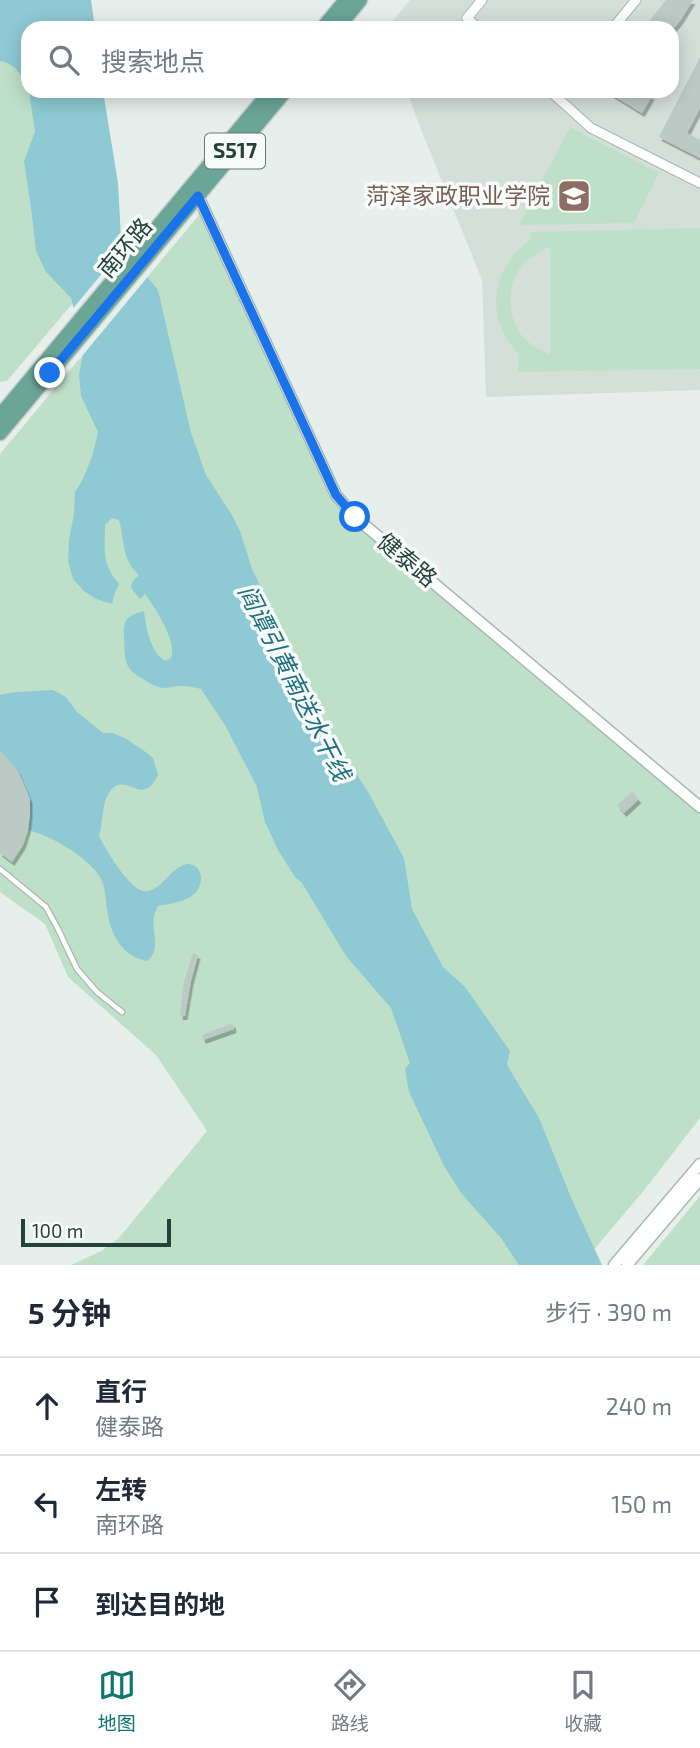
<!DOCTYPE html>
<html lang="zh">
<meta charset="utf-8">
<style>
body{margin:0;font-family:"Exo 2","Noto Sans SC",sans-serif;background:#f2f2f3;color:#1f2937}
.scale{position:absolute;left:21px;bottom:18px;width:150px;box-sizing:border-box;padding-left:7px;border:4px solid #24423a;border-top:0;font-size:19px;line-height:24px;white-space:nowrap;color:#24423a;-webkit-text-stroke:5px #f7fbf9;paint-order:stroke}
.stop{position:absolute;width:21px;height:21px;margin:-16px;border:5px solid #1a73e8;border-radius:50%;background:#fff}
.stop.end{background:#1a73e8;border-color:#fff;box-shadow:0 2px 7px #0008}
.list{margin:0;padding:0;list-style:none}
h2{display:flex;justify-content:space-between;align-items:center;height:91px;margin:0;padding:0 28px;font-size:30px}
h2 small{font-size:23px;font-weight:400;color:#747a83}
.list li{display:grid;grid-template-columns:46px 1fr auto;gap:21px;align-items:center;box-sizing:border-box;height:98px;padding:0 28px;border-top:2px solid #e0e1e3}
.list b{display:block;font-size:26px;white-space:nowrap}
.list p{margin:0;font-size:23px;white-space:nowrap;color:#747a83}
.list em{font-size:23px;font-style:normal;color:#747a83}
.icon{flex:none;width:38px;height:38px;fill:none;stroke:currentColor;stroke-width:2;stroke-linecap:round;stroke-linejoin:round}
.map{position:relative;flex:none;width:700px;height:1265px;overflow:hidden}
.search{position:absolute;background:#fff;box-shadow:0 4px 18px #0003;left:21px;right:21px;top:21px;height:77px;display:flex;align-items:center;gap:18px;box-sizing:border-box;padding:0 24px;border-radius:21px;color:#747a83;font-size:26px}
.sheet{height:385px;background:#fff}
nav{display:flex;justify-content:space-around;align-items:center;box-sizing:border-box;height:98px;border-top:2px solid #e0e1e3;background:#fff;font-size:19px;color:#747a83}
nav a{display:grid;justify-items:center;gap:4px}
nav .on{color:#0f766e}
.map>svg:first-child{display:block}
.built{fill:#d4dfda}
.green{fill:#bfe0c8;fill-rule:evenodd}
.water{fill:#8ec9d4}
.pier{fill:#e6efeb}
.building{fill:#bbcac4;filter:url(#shadow)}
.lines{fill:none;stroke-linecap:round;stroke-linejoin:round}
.service-casing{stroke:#a8b8b2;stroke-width:7}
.minor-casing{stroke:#a8b8b2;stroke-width:11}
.tertiary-casing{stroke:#a8b8b2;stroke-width:13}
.primary-casing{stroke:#c2cac8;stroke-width:17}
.service{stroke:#fff;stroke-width:4.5}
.minor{stroke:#fff;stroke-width:9}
.tertiary{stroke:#fff;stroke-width:10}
.primary{stroke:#6aa596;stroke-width:14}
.route{stroke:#1a73e8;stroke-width:9}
.labels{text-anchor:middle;stroke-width:7;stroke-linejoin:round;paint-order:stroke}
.shield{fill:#f7fbf9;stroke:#637a73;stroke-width:2}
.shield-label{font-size:21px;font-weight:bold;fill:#24423a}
.education-label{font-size:23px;fill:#785e54;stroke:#f7fbf9;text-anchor:end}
.street-label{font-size:23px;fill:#24423a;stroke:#f7fbf9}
.water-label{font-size:24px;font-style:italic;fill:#1c6f80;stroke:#f7fbf9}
</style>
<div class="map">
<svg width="700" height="1265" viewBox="0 0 700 1265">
<defs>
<filter id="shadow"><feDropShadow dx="2.5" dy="4" stdDeviation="0" flood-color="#0004"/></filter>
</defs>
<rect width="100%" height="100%" fill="#e6efeb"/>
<path class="built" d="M410,0h290v390l-214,7 -4,-117 -64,-158 -11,-31h265v-63h-285z"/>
<path class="green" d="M0,0l28,28v63h48l-3,212 -66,78 -7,1z
M570,127l89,46 -25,50 -115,2z
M204,209l132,286 364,312v311l-54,70 -65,77h-510l30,-14 17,-12 89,-108 -51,-76 -88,-78 -23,-53 -45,-32v-438z
M700,228v141l-183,3c1,-4 2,-13 1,-17 -3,-6 -12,-15 -15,-23 -16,-35 -3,-70 27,-92l2,-8zM549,247l1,1v106c-10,-4 -20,-9 -27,-17 -14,-16 -16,-44 -7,-62 6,-13 21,-22 33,-28z
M700,1196v69h-57z"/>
<path class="water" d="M0,0h91l4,28h-67v61c-6,-14 -12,-25 -28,-28z
M29,91h74l15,92 3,55 23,35 14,17 33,143 15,42 26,40 8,16 12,38 12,24v18l46,90 58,91 36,66 8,51 31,58 22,20 45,64 -3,14 32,53 33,82 30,65h-83l-18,-27 -40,-45 -17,-27 -35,-74 -4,-23 5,-6 -19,-55 -45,-52 -44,-73 -7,-6 -17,-27 -13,-28 -8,-35 -32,-62 -24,-36c-7,-2 -14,-3 -22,-3 -5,0 -11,2 -16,2 -7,-1 -14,-5 -20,-9 -20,-11 -18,-20 -19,-41 -1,-18 2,-22 20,-27 2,17 6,40 21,50l6,-3c7,-16 -16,-50 -26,-64l-5,5 -9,-11 1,-6 7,-7c-18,-16 -14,-34 -20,-55l-7,-2 -7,7c0,26 -4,38 14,59l-5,11 -2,9 -16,-5 -12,-8 -11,-12 -5,-18 1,-21 5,-26 1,-22 7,-11 10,-24 6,-25 -17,-36 -2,-21 5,-27 -13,-50 -25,-26 -10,-21 -5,-43 -7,-47 11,-29z
M53,690l13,7 11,15 26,21h9l13,5 22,15 6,5 5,17c-17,35 -33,-7 -49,18 -8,12 -6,30 -10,43 7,14 29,51 44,55 19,4 33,-36 52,-25 4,3 7,9 6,14 -2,21 -27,23 -43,26 -1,1 -4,9 -4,11 -3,16 8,32 -7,44 -26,-5 -37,-28 -40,-52 -2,-11 -1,-22 -7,-32 -12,-20 -50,-42 -72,-47 5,-38 -3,-52 -28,-79v-56l15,-3z"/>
<path class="pier" d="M128,242l22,32 -72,87 2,-13 -9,-37z"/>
<path class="building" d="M666,0h27l-13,21 -8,9v-2h-28z
M700,57v51l-13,25 13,7v18l-41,-21z
M606,91h37l9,5 -10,17z
M0,751l18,20 12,28v15l-2,16 -5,15 -11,17 -12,-9z
M632,792l7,7 -15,14 -7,-8z
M193,953l5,2 -7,26 -6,35h-5l4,-34z
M233,1023l1,6 -31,11 -1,-5z"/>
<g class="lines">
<defs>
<path id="service" d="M0,869l46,38 12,22 19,40 20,23 25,20"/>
<path id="minor" d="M478,28l-11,-10 15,-18
M613,28l23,-28
M550,91l41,37 109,55"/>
<path id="tertiary" d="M198,196l138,299 19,22 345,290
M614,1265l86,-101
M627,1265l73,-86"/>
<path id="primary" d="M323,28l23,-28
M337,28l23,-28
M0,416l271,-325
M0,433l285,-342"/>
</defs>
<use href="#service" class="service-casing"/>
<use href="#minor" class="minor-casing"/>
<use href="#tertiary" class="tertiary-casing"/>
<use href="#primary" class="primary-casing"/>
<use href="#service" class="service"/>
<use href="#minor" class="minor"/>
<use href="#tertiary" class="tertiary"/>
<use href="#primary" class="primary"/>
</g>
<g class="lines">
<path class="route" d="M50,373l148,-177 138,299 19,22"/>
</g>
<defs>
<symbol id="university-square" viewBox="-11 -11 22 22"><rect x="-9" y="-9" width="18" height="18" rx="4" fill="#8d6e63" stroke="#f7fbf9"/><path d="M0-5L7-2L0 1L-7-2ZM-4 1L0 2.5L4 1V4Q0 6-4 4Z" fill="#fff"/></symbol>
</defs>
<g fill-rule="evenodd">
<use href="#university-square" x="555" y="177" width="38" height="38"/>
</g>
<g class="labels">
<rect class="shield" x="205" y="133.5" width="60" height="35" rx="5"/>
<g class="shield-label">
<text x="235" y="158">S517</text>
</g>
<g class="education-label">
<text x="550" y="204">菏泽家政职业学院</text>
</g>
<g class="street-label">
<text transform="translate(125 248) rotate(-50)" y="8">南环路</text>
<text transform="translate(407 560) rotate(40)" y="8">健泰路</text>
</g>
<g class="water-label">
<text transform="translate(294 683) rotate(63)" y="8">阎谭引黄南送水干线</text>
</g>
</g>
</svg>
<div class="scale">100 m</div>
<div class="stop" style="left:355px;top:517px"></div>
<div class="stop end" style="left:50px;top:373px"></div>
<div class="search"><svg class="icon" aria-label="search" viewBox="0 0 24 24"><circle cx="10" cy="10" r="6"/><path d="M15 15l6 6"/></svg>搜索地点</div>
</div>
<section class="sheet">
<h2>5 分钟<small>步行 · 390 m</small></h2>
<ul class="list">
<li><svg class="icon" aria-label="ahead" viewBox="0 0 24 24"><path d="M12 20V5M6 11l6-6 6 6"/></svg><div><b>直行</b><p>健泰路</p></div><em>240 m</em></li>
<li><svg class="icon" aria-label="left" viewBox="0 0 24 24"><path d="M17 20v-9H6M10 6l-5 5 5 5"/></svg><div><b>左转</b><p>南环路</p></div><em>150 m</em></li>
<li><svg class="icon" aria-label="arrive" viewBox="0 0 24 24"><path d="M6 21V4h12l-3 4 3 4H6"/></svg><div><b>到达目的地</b></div></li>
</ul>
</section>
<nav>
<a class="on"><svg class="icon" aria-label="map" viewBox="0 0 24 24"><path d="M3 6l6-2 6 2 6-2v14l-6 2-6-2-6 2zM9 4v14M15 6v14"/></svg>地图</a>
<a><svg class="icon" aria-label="directions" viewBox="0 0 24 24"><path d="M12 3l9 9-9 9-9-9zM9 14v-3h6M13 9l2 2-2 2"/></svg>路线</a>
<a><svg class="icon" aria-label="saved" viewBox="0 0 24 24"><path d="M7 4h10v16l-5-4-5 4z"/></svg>收藏</a>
</nav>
